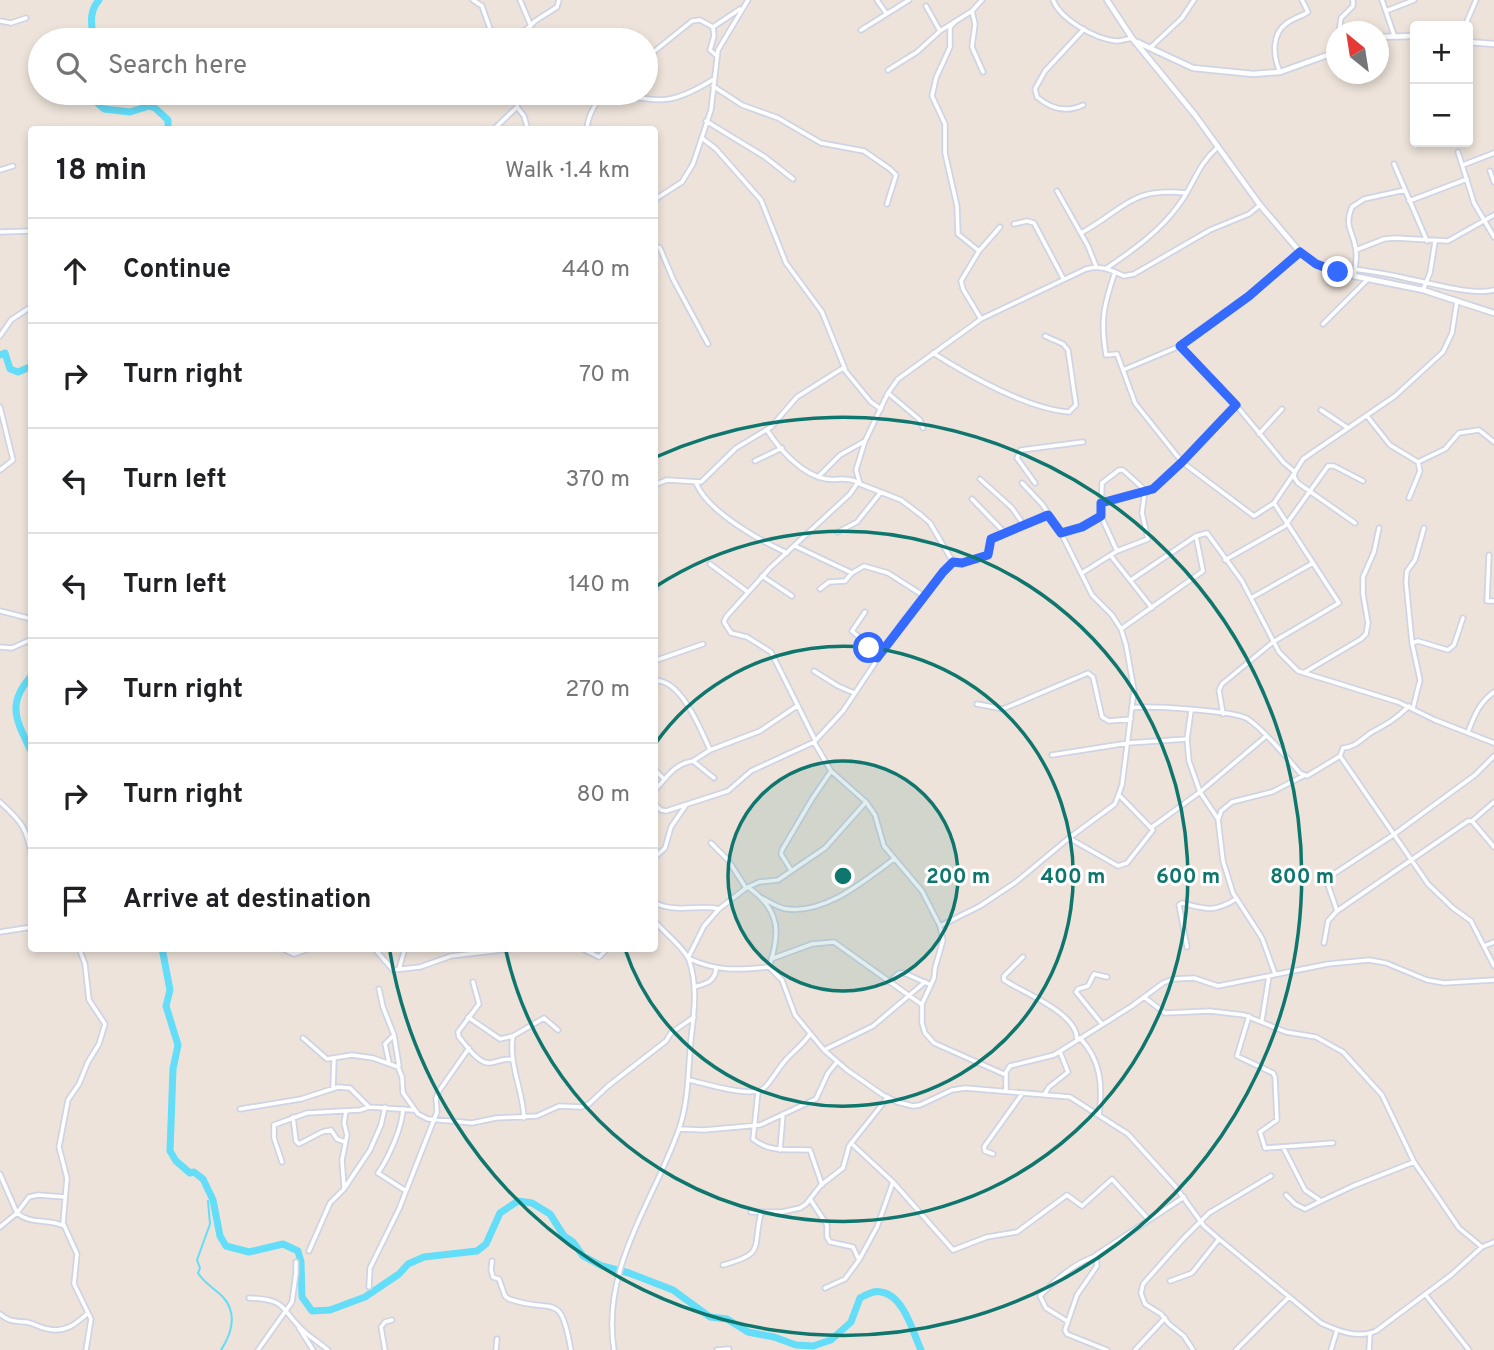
<!DOCTYPE html>
<meta charset="utf-8">
<style>
body{margin:0;font-family:Overpass,sans-serif;background:#f6f6f6;color:#202124}
.controls{position:absolute;right:21px;top:21px;display:grid;overflow:hidden;border-radius:7px;box-shadow:0 4px 10px #0003}
.controls button{width:63px;height:63px;display:grid;place-items:center;padding:0;border:0;border-bottom:2px solid #e0e0e0;background:#fff;color:#202124;font:35px sans-serif}
.compass{position:absolute;left:1326px;top:21px;width:63px;height:63px;border-radius:50%;background:#fff;box-shadow:0 4px 10px #0003;rotate:330deg}
.stop{position:absolute;width:21px;height:21px;margin:-16px;border:5px solid #356aff;border-radius:50%;background:#fff}
.stop.end{background:#356aff;border-color:#fff;box-shadow:0 2px 7px #0008}
.list{margin:0;padding:0;list-style:none}
h2{display:flex;justify-content:space-between;align-items:center;height:91px;margin:0;padding:0 28px;font-size:30px}
h2 small{font-size:23px;font-weight:400;color:#757577}
.list li{display:grid;grid-template-columns:46px 1fr auto;gap:21px;align-items:center;box-sizing:border-box;height:105px;padding:0 28px;border-top:2px solid #e0e0e0}
.list b{display:block;font-size:26px;white-space:nowrap}
.list em{font-size:23px;font-style:normal;color:#757577}
.icon{flex:none;width:38px;height:38px;fill:none;stroke:currentColor;stroke-width:2;stroke-linecap:round;stroke-linejoin:round}
.map{position:relative;flex:none;width:1494px;height:1350px;overflow:hidden}
.search{position:absolute;background:#fff;box-shadow:0 4px 10px #0003;left:28px;top:28px;width:630px;height:77px;display:flex;align-items:center;gap:18px;box-sizing:border-box;padding:0 24px;border-radius:38px;color:#757577;font-size:26px}
.panel{position:absolute;background:#fff;box-shadow:0 4px 10px #0003;left:28px;top:126px;width:630px;height:826px;border-radius:7px}
.map>svg:first-child{display:block}
.lines{fill:none;stroke-linecap:round;stroke-linejoin:round}
.stream{stroke:#63ddf8;stroke-width:2}
.river{stroke:#63ddf8;stroke-width:7}
.minor-casing{stroke:#cfd4e4;stroke-width:7}
.tertiary-casing{stroke:#cfd4e4;stroke-width:8}
.minor{stroke:#fff;stroke-width:3.5}
.tertiary{stroke:#fff;stroke-width:4.5}
.route{stroke:#356aff;stroke-width:9}
.ring{fill:none;stroke:#0f766e;stroke-width:3.5}
.centre{fill:#0f766e;stroke:#fff;stroke-width:3.5}
.ring-label{font-size:21px;text-anchor:middle;font-weight:bold;fill:#0f766e;stroke:#fff;stroke-width:6;stroke-linejoin:round;paint-order:stroke}
</style>
<div class="map">
<svg width="1494" height="1350" viewBox="0 0 1494 1350">
<rect width="100%" height="100%" fill="#ede3da"/>
<g class="lines">
<path class="stream" d="M208,1201l2,23 -13,36 3,8 -2,5c7,11 16,15 25,24 15,17 9,36 -2,53"/>
<path class="river" d="M93,40c-1,-15 -5,-27 6,-40
M86,93l18,16 26,3 19,-6 6,2 13,12v10
M0,355l5,-2 5,16 8,3 14,-6
M32,675c-27,30 -15,46 0,78
M162,948l8,42 -4,16 12,39 -5,24 -3,82 6,10 14,12 4,-1 9,7 10,21 7,36 6,10 23,6 34,-8 15,7 3,11 1,35 10,14 18,-1 35,-13 34,-23 9,-10 16,-7 53,-6 9,-7 14,-31 18,-12 14,2 18,11 14,22 9,6 10,14 19,10 27,7 44,17 37,27 17,2 21,13 26,5 22,8 17,1 18,-6 20,-18 9,-24c6,-3 14,-8 21,-6 23,3 32,41 40,58"/>
<defs>
<path id="minor" d="M473,0l9,6 12,34
M520,0l11,26
M877,0l9,13
M1053,0c7,19 42,39 63,41 5,0 11,-2 16,-3
M1382,0l12,35
M926,6l14,25
M972,11l3,13 -3,23 11,25
M1386,11l28,-11
M0,21l11,2 15,-5
M956,21l-6,6v20l-14,31 -4,18 13,28v29l12,53 1,28 21,17
M1465,26l11,-26
M713,28l1,8 -4,14 7,6
M861,30l48,-30
M1339,32l2,-14 12,-12v-6
M503,40l23,-10 9,-9 22,-14 2,-7
M1151,47l31,-29 12,-18
M646,58l46,-37 8,-1 13,7 27,-18
M888,70l29,-18 23,-21 32,-20 10,-11
M1280,72c-7,-16 -9,-38 7,-49 7,-5 15,-7 21,-11l-6,-12
M713,86l29,19 36,13 43,25 43,8 26,18 6,6 -9,29
M619,93c43,11 56,10 95,-14
M1083,105c-17,8 -32,4 -46,-8l-2,-8 10,-18 39,-42
M517,107l7,9 4,14
M706,121l59,36 28,22
M493,130l24,-23 2,-14
M587,130c0,-15 9,-24 14,-37
M702,138l14,11 45,51 25,63 36,49 23,57
M1458,152l16,51 20,34
M1394,164l33,77
M1463,165l31,-12
M0,170l13,-4
M1490,171l4,11
M1057,191l31,55 8,20
M654,200l28,-18 11,-18 18,-54 7,-60 30,-50
M1409,201l58,-22
M1014,224l13,-3 7,2 29,55
M0,232l32,-1
M1081,233c44,-24 49,-46 105,-40
M654,246l6,2 13,31 35,65
M1356,250l28,-11 11,-1 53,3 46,-26
M1107,268c26,-18 52,-36 71,-62 16,-21 19,-41 40,-59
M1355,269c18,3 36,5 54,10 22,4 65,17 85,11
M1115,272c-11,33 -15,47 -9,83l11,-1 6,16 57,-24 69,-50 51,-44
M1354,276c1,-8 3,-16 2,-24 -1,-19 -13,-24 -4,-45l12,-8 41,-9
M1423,290l7,-17 5,-31
M981,319l-18,-30 -2,-8 18,-30 21,-24
M1323,324l45,-45
M0,336l11,-16 21,-14
M933,353c35,22 95,56 136,59l7,-7 -8,-55 -5,-6 -18,-8
M1123,370l12,33 47,59 72,54 20,-13 21,-31 -11,-9 -48,-58 -56,-59
M888,393l32,27 3,8
M0,407l13,53 -13,10
M1321,410l27,18
M1367,416l23,29 28,17 2,9 -11,27
M767,430c12,19 35,45 59,49 13,2 17,-3 32,3l-8,12 -80,74 -44,49 -2,5 7,11 16,4 24,15 44,88
M1259,434l23,-25
M755,461l27,-13
M1418,462l27,-13 14,-16 20,-3 15,12
M818,477l22,-22 25,-14
M980,479l32,29 12,17
M696,483c12,29 63,57 91,70
M1035,483l-18,-25 4,-8 62,-8
M654,485l13,-5 34,2 35,-34 35,-21 26,-30 46,-29 28,34 10,7
M972,499l32,33
M1101,503l44,-13
M1101,516l16,35
M1355,523l-57,-40 -4,-6 1,-5 8,-13 92,-63 48,-44 9,-19 5,-32
M838,532l19,-10 24,-30
M1061,533l21,-5 19,-12 1,-33 17,-13h4l22,20c14,1 78,-71 91,-85
M795,546l57,27 12,-7 24,7 36,23
M1489,555l-2,46h7
M1111,556l41,52
M1225,560l60,-34 43,-60h6l29,15
M953,562l10,1 24,-8 4,-16 56,-24
M710,564l38,28
M1082,573l35,-22 31,-12 -6,-26 3,-23
M762,576l30,20
M1131,580l65,-44 11,-3 35,48 37,71 19,19 100,31 37,18 59,23
M654,589l2,-1
M820,589l9,-7 16,-1 7,-8
M1251,598l62,-35
M0,611l32,8
M865,612l-13,19 15,13 10,14
M1121,629l82,-58 -7,-35
M1412,643l6,-2 30,9 6,-5 9,-27
M0,647l12,1 20,-9
M654,661l49,-17
M814,671l24,15 16,7
M1305,672l56,-33 5,-5 2,-11 -5,-29v-17l11,-25 5,-24
M654,681c26,-4 47,49 56,69
M977,704l26,5 85,-36 5,4 9,40 7,4 22,-2
M1132,708c17,-3 100,3 114,10 15,8 42,41 54,55l7,3 33,-20 3,-8c13,-1 18,-9 29,-16 15,-8 24,-13 37,-26
M1413,708l7,-28 -8,-37 -6,-61 1,-11 8,-11 9,-32
M1191,711l-4,28 2,22 11,31 18,27 5,42 10,32 29,45 13,36
M1223,714l-4,-24 3,-6 51,-42 66,-39 -65,-100
M1468,732c7,-18 11,-29 26,-40
M1052,755l76,-12 59,-4
M1340,756l88,128 25,24 18,13 23,45
M693,761l17,-11 50,-19 37,-25
M654,769l10,10
M654,791c13,-13 19,-27 39,-30l21,17
M0,802c22,20 27,26 32,56
M866,802l-41,46 -47,32 -19,2 -13,6 -27,21 -15,17 -16,32c29,14 50,12 81,9l13,13 13,35 29,35 23,20 36,25 14,7 16,4 7,-1 32,-15 13,-2 105,9 58,37 47,52 29,40 15,13 102,84c17,8 37,16 55,8l75,-56 31,-28 12,-5
M654,803l7,7 5,1 62,-20 23,-20 63,-29
M1219,818l2,-7 11,-9 40,-10 33,-17
M1472,821l22,-19
M1152,827l48,-35 65,-55
M1069,838l49,28 9,-3 26,-33 -33,-34
M711,843l17,17 18,28
M654,858l11,-10 6,-21 15,-22
M791,870l-10,-16 1,-4 30,-51 19,-28
M748,887c32,23 33,45 21,80
M762,898c8,4 16,10 25,11 39,5 78,-29 107,-50
M654,902c20,12 44,2 65,7
M1337,911l-11,-32 67,-44 82,-60 19,-19
M940,926l40,-20 36,-24 53,-44 46,-34 7,-19 12,-95 -8,-45 -5,-16 -9,-14 -20,-20 -34,-68 -16,-23 -20,-21
M0,932l32,-5
M1324,943l4,-22 9,-10 131,-90h4l22,26
M1484,946l10,-4
M1187,947l-8,-42 3,-2c24,6 31,10 54,-4
M79,948l6,16 4,36 16,24 -6,20 -11,18 -9,22 -11,16 -9,47 8,31 -4,45 14,31 -3,30 17,35 -5,31
M281,948l13,6 17,-6
M374,948l19,22 27,-3 31,-11 67,-8
M581,948l18,9 9,-9
M1023,957l-19,19v4c20,13 73,33 73,59
M771,959l41,-15 22,-2 87,62
M399,969l6,-21
M473,982l6,22 -21,28 1,5c7,8 19,27 31,26 8,-1 14,-6 23,-3
M889,982l10,-9h5l27,12
M694,987c11,-3 21,-5 22,-18
M379,989l4,18 11,28 5,31
M1144,997l21,16 45,-2 34,4 42,17 30,5 27,15 39,43 32,67 45,66 23,19
M1249,1016l-12,40 36,17 2,4 2,43 -17,12 5,16 68,-5
M468,1017l32,22 13,-3
M1262,1020l7,-44
M1102,1024l-26,-32 2,-3 10,-3 6,-12 13,3
M303,1038l24,21 25,-4 21,3 25,9 4,10 1,16 15,21 10,5 44,4 24,-5 41,-2 22,-10 22,1 8,-3 19,-18 58,-45 5,-8 23,-16
M1080,1038c21,22 23,48 19,77
M824,1050l49,-24 52,-44
M389,1063l-4,-19 9,-9
M1006,1075l-72,-32 -9,-10 -3,-10v-19l12,-26 1,-10 8,-28 -3,-14 -18,-35 -38,-45 -9,-31 -9,-13 -35,-31 -17,-29 29,-31 60,-90 40,-49 10,-10 -23,-39 -9,-8 -20,-15 -41,-16 -4,-14 9,-29 23,-48 10,-14 83,-60 105,-50c16,-4 24,1 38,7l10,-2 76,-44 39,-16 11,-9
M689,1080c15,3 63,19 75,8 7,-6 13,-18 20,-26 8,-10 19,-17 26,-28
M333,1088l1,-29
M1006,1091v-19l4,-6 44,-11 78,-49 31,-23 10,-4 21,-1 24,8 110,-22 41,-4 17,3 41,17 17,3 50,-3
M758,1092l-5,47c17,14 36,10 57,11l12,35
M1044,1095l5,-8 19,-15 -8,-20
M240,1109l61,-10 37,-12 12,1 19,19
M403,1109c-1,19 -14,48 -25,64l28,18
M293,1117l3,24 3,3 23,-12 9,-2 6,9 8,3
M524,1118c-1,-28 -16,-55 -11,-82l31,-18 14,12
M679,1129l25,1 56,-5 56,-26 12,-26 9,-11
M851,1143l42,39 60,68 34,-13 30,-5 50,-37 15,11 30,-27 37,41
M1283,1147l22,43 16,11 32,-15 61,-24
M780,1150l3,-36
M993,1154l-8,-3 -1,-4 38,-53
M282,1162l-8,-24v-13l33,-12 53,-3 9,-3 44,3
M0,1174l17,39c14,12 30,5 47,13
M344,1187l-2,-27 5,-25 -3,-12 2,-12
M1286,1195l9,9 10,5 16,-8
M810,1199l17,26v12l3,5 23,5 6,13
M751,1212h31l18,-4 6,-4 15,-19 22,-17 6,-22 39,-49
M0,1227l17,-14 12,-16 9,-2 27,2
M309,1251l21,-48 14,-14 26,-39 11,-25 4,-18
M492,1261l-1,9 2,7 6,2 6,17 4,3c46,16 51,-10 62,51
M723,1265c43,-12 29,-16 38,-52
M1170,1281l22,-8 27,-34
M369,1287l1,-19 29,-59 38,-97 -1,-14 3,-7 30,-43
M825,1288l20,-9 14,-19 18,-33 16,-45
M1425,1294l44,56
M249,1298c41,1 31,13 57,35 7,6 15,11 22,17
M0,1314c9,8 15,7 26,8 8,1 14,6 22,7 17,4 28,-5 40,-16
M1067,1321l-21,-13 -6,-12c15,-16 34,-33 56,-40
M299,1328l14,22
M258,1350l34,-48 4,-29v-11
M385,1350l-4,-23 4,-5 7,-2
M496,1350l1,-11
M614,1350c-13,-82 39,-147 65,-221 10,-29 9,-60 12,-90 3,-25 7,-54 -2,-79 -4,-12 -26,-28 -35,-40
M717,1350l12,-1
M1107,1350l-40,-16 -2,-4 12,-35 20,-29 -1,-11 88,-58
M1135,1350l30,-32
M1193,1350l-9,-14 -15,-12 -8,-10 -16,-10 -4,-11 2,-9 40,-45 26,-26 62,-37
M1236,1350l53,-53
M1331,1350l6,-20
M1369,1350l1,-16"/>
<path id="tertiary" d="M1107,0l25,38 63,77 65,90 40,47 22,14 32,10 69,14 71,23
M1378,37l37,-1
M1137,42l56,26 60,6 27,-2 56,-20
M1468,42l26,2"/>
</defs>
<use href="#minor" class="minor-casing"/>
<use href="#tertiary" class="tertiary-casing"/>
<use href="#minor" class="minor"/>
<use href="#tertiary" class="tertiary"/>
</g>
<g class="lines">
<path class="route" d="M869,648l8,10 66,-86 10,-10 9,1 26,-8 3,-16 57,-24 13,18 21,-6 19,-11v-13l52,-14 29,-27 54,-57 -56,-59 69,-50 51,-44 16,12 22,8"/>
</g>
<circle cx="843" cy="876" r="115" fill="#0f766e" fill-opacity=".12"/>
<g class="ring">
<circle cx="843" cy="876" r="115"/>
<path d="M655 744A230 230 0 1 1 625 949"/>
<path d="M655 587A345 345 0 1 1 506 951"/>
<path d="M656 457A459 459 0 1 1 390 952"/>
</g>
<circle cx="843" cy="876" r="10" class="centre"/>
<g class="ring-label">
<text x="958" y="883">200 m</text>
<text x="1073" y="883">400 m</text>
<text x="1188" y="883">600 m</text>
<text x="1302" y="883">800 m</text>
</g>
</svg>
<div class="controls">
<button>+</button>
<button>−</button>
</div>
<svg class="compass" viewBox="-18 -18 36 36"><path d="M0-13l5 13h-10z" fill="#e53935"/><path d="M0 13l5-13h-10z" fill="#757577"/></svg>
<div class="stop" style="left:869px;top:648px"></div>
<div class="stop end" style="left:1338px;top:272px"></div>
<div class="search"><svg class="icon" aria-label="search" viewBox="0 0 24 24"><circle cx="10" cy="10" r="6"/><path d="M15 15l6 6"/></svg>Search here</div>
<section class="panel">
<h2>18 min<small>Walk · 1.4 km</small></h2>
<ul class="list">
<li><svg class="icon" aria-label="ahead" viewBox="0 0 24 24"><path d="M12 20V5M6 11l6-6 6 6"/></svg><div><b>Continue</b></div><em>440 m</em></li>
<li><svg class="icon" aria-label="right" viewBox="0 0 24 24"><path d="M7 20v-9h11M14 6l5 5-5 5"/></svg><div><b>Turn right</b></div><em>70 m</em></li>
<li><svg class="icon" aria-label="left" viewBox="0 0 24 24"><path d="M17 20v-9H6M10 6l-5 5 5 5"/></svg><div><b>Turn left</b></div><em>370 m</em></li>
<li><svg class="icon" aria-label="left" viewBox="0 0 24 24"><path d="M17 20v-9H6M10 6l-5 5 5 5"/></svg><div><b>Turn left</b></div><em>140 m</em></li>
<li><svg class="icon" aria-label="right" viewBox="0 0 24 24"><path d="M7 20v-9h11M14 6l5 5-5 5"/></svg><div><b>Turn right</b></div><em>270 m</em></li>
<li><svg class="icon" aria-label="right" viewBox="0 0 24 24"><path d="M7 20v-9h11M14 6l5 5-5 5"/></svg><div><b>Turn right</b></div><em>80 m</em></li>
<li><svg class="icon" aria-label="arrive" viewBox="0 0 24 24"><path d="M6 21V4h12l-3 4 3 4H6"/></svg><div><b>Arrive at destination</b></div></li>
</ul>
</section>
</div>
